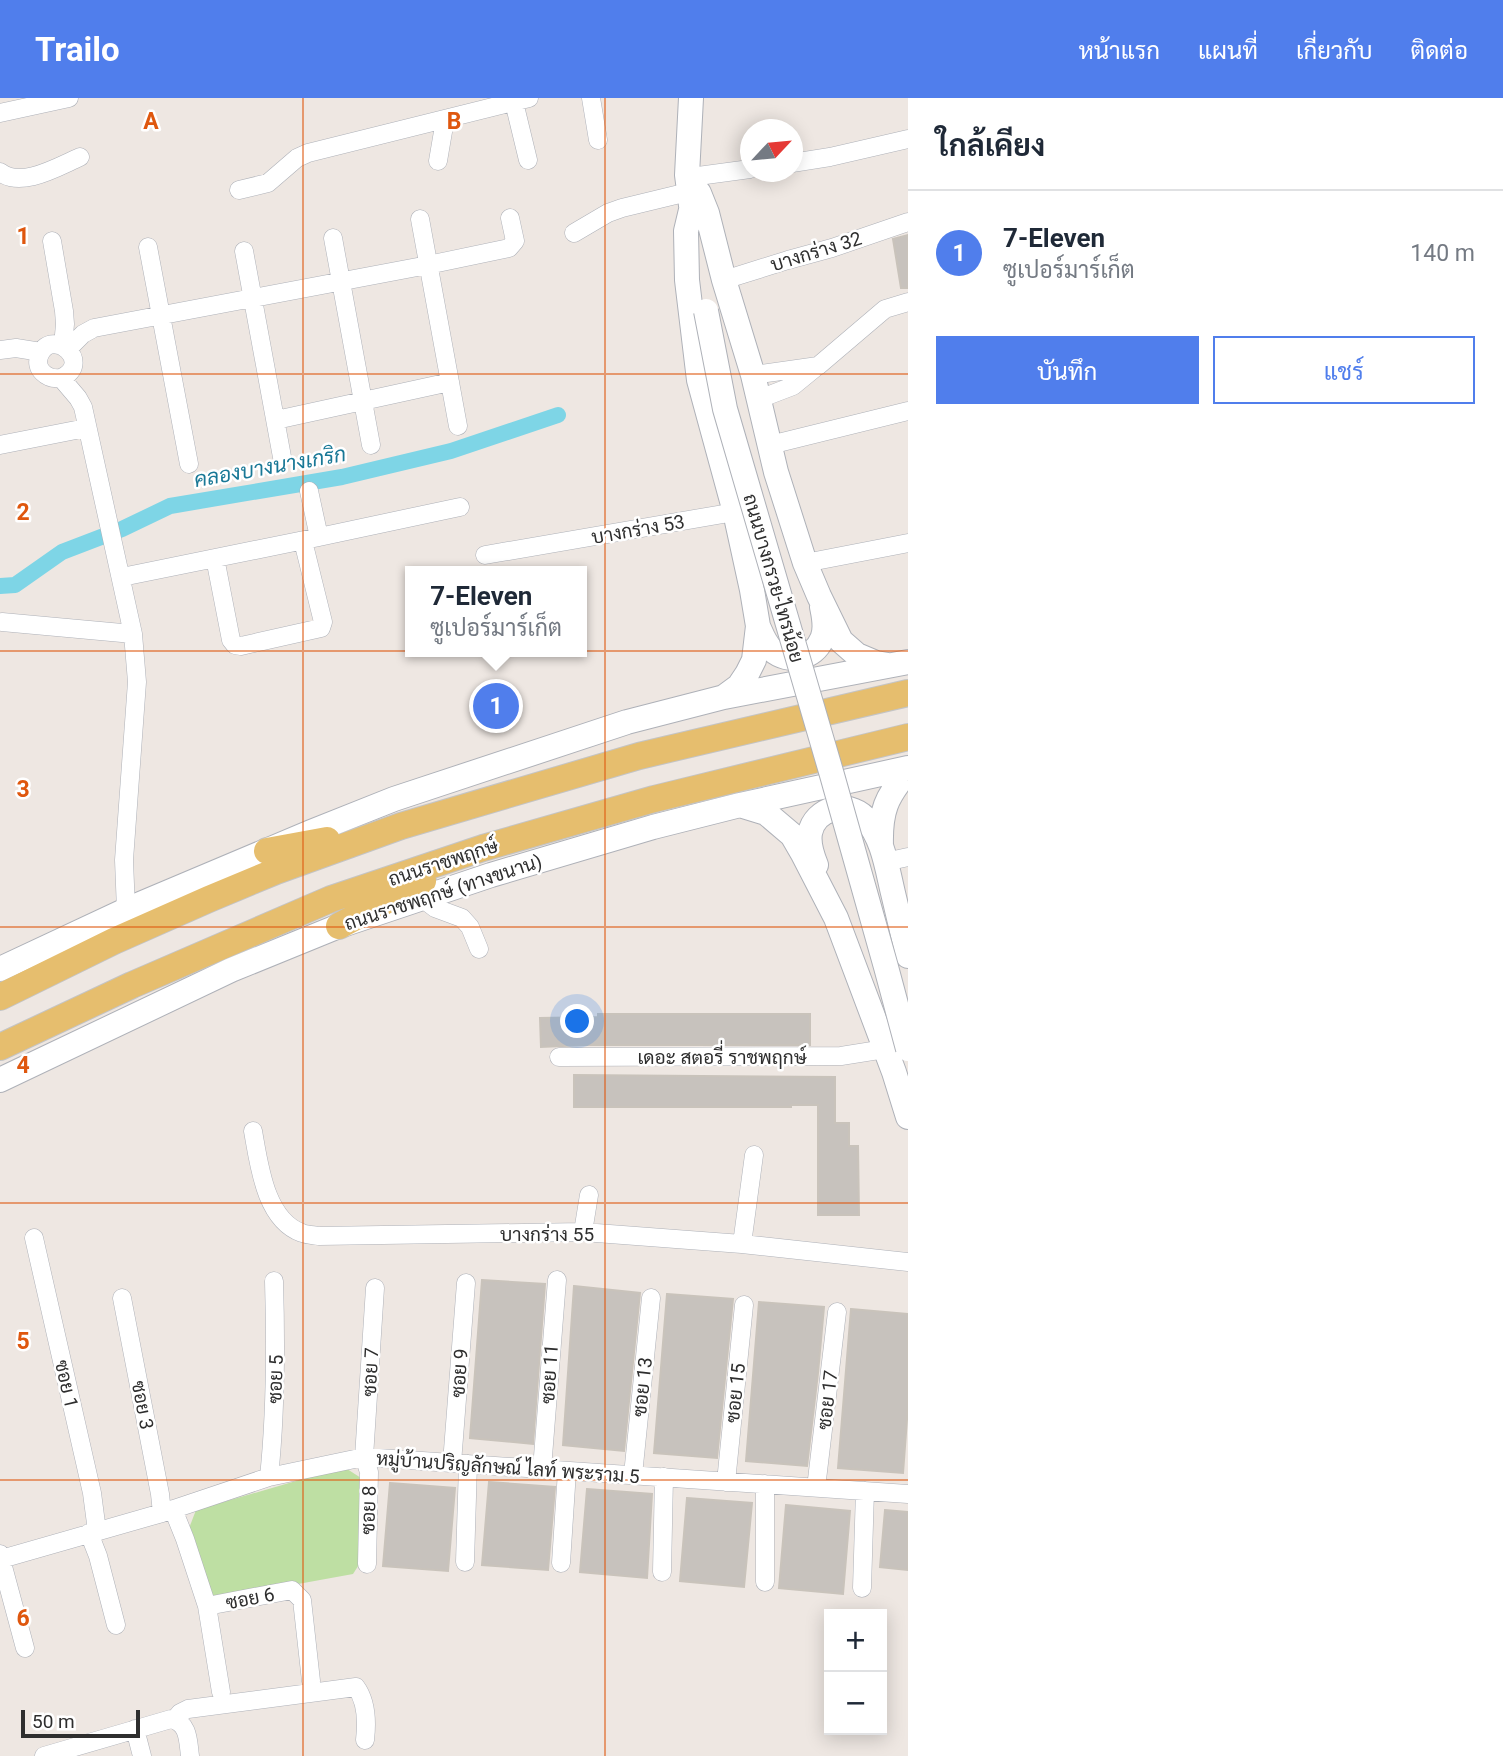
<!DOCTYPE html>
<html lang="th">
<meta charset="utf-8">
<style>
body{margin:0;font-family:Roboto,Sarabun,sans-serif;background:#f2f2f3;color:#1f2937}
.controls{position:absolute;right:21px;bottom:21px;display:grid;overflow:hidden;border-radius:0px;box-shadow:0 4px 18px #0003}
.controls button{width:63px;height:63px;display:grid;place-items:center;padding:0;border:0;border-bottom:2px solid #e0e1e3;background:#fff;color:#1f2937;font:35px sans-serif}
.compass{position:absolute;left:740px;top:21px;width:63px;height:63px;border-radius:50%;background:#fff;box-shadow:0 4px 18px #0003;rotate:64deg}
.scale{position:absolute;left:21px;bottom:18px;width:119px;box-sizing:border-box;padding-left:7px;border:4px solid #2e2e2e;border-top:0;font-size:19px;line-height:24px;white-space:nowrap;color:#2e2e2e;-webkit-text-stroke:5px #fff;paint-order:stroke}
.you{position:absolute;left:578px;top:924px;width:24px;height:24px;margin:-18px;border:5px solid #fff;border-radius:50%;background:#1a73e8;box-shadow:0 0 0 10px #1a73e833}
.badge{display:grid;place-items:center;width:46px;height:46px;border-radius:50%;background:#507eec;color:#fff;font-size:23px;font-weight:700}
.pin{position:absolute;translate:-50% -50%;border:4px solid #fff;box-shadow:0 2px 7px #0006}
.popup{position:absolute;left:405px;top:468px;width:182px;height:91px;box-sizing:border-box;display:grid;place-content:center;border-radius:0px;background:#fff;filter:drop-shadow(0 2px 5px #0005);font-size:23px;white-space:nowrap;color:#747a83}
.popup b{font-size:26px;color:#1f2937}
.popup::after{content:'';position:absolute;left:50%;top:100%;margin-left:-14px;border:14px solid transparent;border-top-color:#fff}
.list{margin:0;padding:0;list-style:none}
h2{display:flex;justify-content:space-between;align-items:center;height:91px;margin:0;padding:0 28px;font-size:30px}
h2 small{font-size:23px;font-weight:400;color:#747a83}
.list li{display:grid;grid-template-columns:46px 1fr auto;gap:21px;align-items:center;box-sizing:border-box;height:126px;padding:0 28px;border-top:2px solid #e0e1e3}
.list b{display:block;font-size:26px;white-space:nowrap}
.list p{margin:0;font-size:23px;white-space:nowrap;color:#747a83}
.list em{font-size:23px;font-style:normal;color:#747a83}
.actions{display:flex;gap:14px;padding:21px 28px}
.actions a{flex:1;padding:16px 0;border:2px solid #507eec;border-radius:0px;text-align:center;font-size:24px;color:#507eec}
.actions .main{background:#507eec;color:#fff}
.map{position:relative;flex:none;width:908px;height:1658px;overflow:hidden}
header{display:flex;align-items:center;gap:42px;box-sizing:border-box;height:98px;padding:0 35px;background:#507eec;color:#fff}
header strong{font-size:33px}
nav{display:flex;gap:38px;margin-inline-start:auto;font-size:24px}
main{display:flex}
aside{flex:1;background:#fff}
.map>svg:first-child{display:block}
.green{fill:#bedfa3}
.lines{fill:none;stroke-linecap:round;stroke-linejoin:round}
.canal{stroke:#7ed5e6;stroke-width:16}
.building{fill:#c7c2bd;stroke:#c9c3bb;stroke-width:2}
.minor-casing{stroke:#aeb1b8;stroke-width:19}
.secondary-casing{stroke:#aeb1b8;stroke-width:26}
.primary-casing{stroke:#c4c4c4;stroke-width:28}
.minor{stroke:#fff;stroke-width:18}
.secondary{stroke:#fff;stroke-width:24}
.primary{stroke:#e6be6e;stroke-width:26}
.secondary-bridge-casing{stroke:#aeb1b8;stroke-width:26;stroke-linecap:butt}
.secondary-bridge{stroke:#fff;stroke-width:24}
.grid{fill:none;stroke:#df570e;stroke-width:2;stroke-opacity:0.55}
.labels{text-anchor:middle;stroke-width:5;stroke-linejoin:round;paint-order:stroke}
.street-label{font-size:19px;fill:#2e2e2e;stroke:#fff}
.water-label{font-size:21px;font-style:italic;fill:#197896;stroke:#fff}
.grid-label{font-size:23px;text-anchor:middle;font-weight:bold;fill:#df570e;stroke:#fff;stroke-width:5;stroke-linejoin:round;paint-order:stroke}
</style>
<header>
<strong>Trailo</strong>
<nav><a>หน้าแรก</a><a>แผนที่</a><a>เกี่ยวกับ</a><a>ติดต่อ</a></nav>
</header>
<main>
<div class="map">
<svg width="908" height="1658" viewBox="0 0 908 1658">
<rect width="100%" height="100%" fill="#eee7e2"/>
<path class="green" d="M344,1369l17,11 1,82 -9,14 -144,26 -21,-69 8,-21z"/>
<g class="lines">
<path class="canal" d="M0,488l15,-1 47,-33 60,-23 48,-23 172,-29 109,-26 107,-36"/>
</g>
<path class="building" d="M908,137v53h-7l-8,-49z
M598,916h212v31h-225l-44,2 -1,-29 58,-1z
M574,977l261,2v46h14v23h9l1,69h-41v-110h-27v2h-217z
M482,1182l63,4 -12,160 -63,-6z
M574,1188l66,7 -16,158 -61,-6z
M667,1196l66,5 -16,159 -63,-5z
M759,1204l65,5 -6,66 -11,93 -61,-5z
M851,1211l57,5v92l-5,67 -65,-5z
M489,1384l66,5 -7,83 -66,-5z
M390,1385l65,5 -7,83 -65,-5z
M587,1391l65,5 -5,84 -67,-6z
M687,1400l65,5 -8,84 -64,-6z
M786,1407l64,6 -7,83 -64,-6z
M885,1412l23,2v58l-28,-3z"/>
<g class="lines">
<defs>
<path id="minor" d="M591,0l7,42
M514,4l14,58
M0,15l69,-15
M438,63l7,-41
M792,65l38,-6 78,-18
M0,74c21,17 59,-6 80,-15
M698,78l52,-7
M239,92l29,-7 29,-25 11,-5 221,-55
M420,121l38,207
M574,135l34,-20 14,-5 66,-16
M333,140l38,207
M52,143l12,70 1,13 -2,22
M148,149l41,217
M244,153l38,206
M724,182l64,-20 44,-12 76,-26
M68,251l15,-15 11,-6 334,-63 81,-17 6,-7 -5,-23
M0,252l16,-2 25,4
M753,277l65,-9 67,-57 23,-7
M61,280c33,-15 -8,-51 -21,-24 -7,15 7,26 21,24l17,20 5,9 50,227 4,48 -13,178 2,50
M759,301l34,-13 22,-18
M276,322l174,-38
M0,347l86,-17
M770,347l138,-34
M309,393l10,46
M485,457l250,-43
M215,460l16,82 4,5 6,1 80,-18 2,-6 -20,-81
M805,465l103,-20
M122,479l197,-40 141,-30
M2,524l131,12
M885,764l23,-5
M422,800l13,10 27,10 8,9 9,22
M559,959l282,-1 44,-7
M253,1033c6,33 12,89 49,102 5,2 11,2 17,3l264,-4 159,12 166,18
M583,1134l6,-37
M34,1140l58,255 5,38
M742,1146l12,-89
M122,1200l38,196 2,19
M452,1365l14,-180
M542,1371l15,-189
M633,1377l18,-177
M269,1379c7,-66 7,-130 5,-196
M726,1384l18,-177
M816,1390l21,-176
M173,1411l12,30 22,67 85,-16 10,10 9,81
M89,1435l9,23 18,69
M0,1456l1,5 161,-46 107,-36 95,-20 544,37
M1,1461l24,89
M465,1464l3,-98
M561,1465l6,-92
M367,1466l2,-92 -5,-15 11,-169
M662,1474l2,-95
M765,1484v-98
M862,1490l3,-97
M207,1508l14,86
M175,1621l5,-6 8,-4 168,-22c11,15 11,36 9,53
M135,1631l7,27
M44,1658l127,-37c18,4 17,22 19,37"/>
<path id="secondary" d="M691,0l-4,77 5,38
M699,95l8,20 17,67 29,95 23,97 29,91 14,33 22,45 16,14 19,8 12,2
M691,112l-5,21 1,49 12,100 36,132 17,78 6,36 -4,34 -7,14 -8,12 -15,11
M758,528c4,9 7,18 14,24 16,14 42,9 50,-11 5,-10 2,-22 0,-32
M740,707l26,8 26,22 11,19 33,64 58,154 14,45
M881,748c-1,-35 5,-49 27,-75
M816,767c-4,-10 -8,-21 -6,-32 5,-25 37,-33 55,-15 18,20 22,50 28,75 5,21 10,42 15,63
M0,871l126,-59 185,-78 83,-33 233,-77 97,-25 184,-35
M0,982l231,-110 108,-44 152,-51 162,-48 87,-22 168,-37"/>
<path id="primary" d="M267,753l60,-11
M339,828l84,-45
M0,899l114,-56 95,-42 67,-28 125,-45 238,-70 269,-63
M0,949l132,-62 199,-86 152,-51 171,-49 254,-62"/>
</defs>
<use href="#minor" class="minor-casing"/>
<use href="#secondary" class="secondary-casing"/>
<use href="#primary" class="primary-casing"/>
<use href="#minor" class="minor"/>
<use href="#secondary" class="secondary"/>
<use href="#primary" class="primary"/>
<defs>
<path id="secondary-bridge" d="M706,213l19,98 107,366 54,192 22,82"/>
</defs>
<use href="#secondary-bridge" class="secondary-bridge-casing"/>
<use href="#secondary-bridge" class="secondary-bridge"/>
</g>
<path class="grid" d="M303,0v1658M605,0v1658M0,276h908M0,553h908M0,829h908M0,1105h908M0,1382h908"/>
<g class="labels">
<g class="street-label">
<text transform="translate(816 153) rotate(-17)" y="7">บางกร่าง 32</text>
<text transform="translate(638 431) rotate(-10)" y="7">บางกร่าง 53</text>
<text transform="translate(774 480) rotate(74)" y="7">ถนนบางกรวย-ไทรน้อย</text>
<text transform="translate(443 764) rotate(-18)" y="7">ถนนราชพฤกษ์</text>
<text transform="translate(443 794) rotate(-18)" y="7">ถนนราชพฤกษ์ (ทางขนาน)</text>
<text x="722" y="966">เดอะ สตอรี่ ราชพฤกษ์</text>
<text x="547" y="1143">บางกร่าง 55</text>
<text transform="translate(370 1274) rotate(-87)" y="7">ซอย 7</text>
<text transform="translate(459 1275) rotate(-86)" y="7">ซอย 9</text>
<text transform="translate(549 1276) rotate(-86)" y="7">ซอย 11</text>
<text transform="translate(275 1281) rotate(-88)" y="7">ซอย 5</text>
<text transform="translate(67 1286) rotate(77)" y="7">ซอย 1</text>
<text transform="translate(642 1289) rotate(-84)" y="7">ซอย 13</text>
<text transform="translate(735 1295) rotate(-84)" y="7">ซอย 15</text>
<text transform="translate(827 1302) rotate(-83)" y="7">ซอย 17</text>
<text transform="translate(143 1307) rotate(79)" y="7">ซอย 3</text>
<text transform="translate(508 1369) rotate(4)" y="7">หมู่บ้านปริญลักษณ์ ไลท์ พระราม 5</text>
<text transform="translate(368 1412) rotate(-88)" y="7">ซอย 8</text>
<text transform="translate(250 1500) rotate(-11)" y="7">ซอย 6</text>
</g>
<g class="water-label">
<text transform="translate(270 369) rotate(-10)" y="7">คลองบางนางเกริก</text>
</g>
</g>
<g class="grid-label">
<text x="151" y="31">A</text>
<text x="454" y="31">B</text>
<text x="23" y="146">1</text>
<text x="23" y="422">2</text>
<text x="23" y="699">3</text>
<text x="23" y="975">4</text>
<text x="23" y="1251">5</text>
<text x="23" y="1528">6</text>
</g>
</svg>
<div class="controls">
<button>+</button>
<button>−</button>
</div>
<svg class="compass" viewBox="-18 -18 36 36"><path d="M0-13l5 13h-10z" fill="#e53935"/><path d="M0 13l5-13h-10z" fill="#747a83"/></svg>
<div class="scale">50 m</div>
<div class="you"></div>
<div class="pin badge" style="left:496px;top:608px">1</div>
<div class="popup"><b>7-Eleven</b>ซูเปอร์มาร์เก็ต</div>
</div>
<aside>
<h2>ใกล้เคียง<small></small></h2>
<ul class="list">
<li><span class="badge">1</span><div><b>7-Eleven</b><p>ซูเปอร์มาร์เก็ต</p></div><em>140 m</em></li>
</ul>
<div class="actions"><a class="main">บันทึก</a><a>แชร์</a></div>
</aside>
</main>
